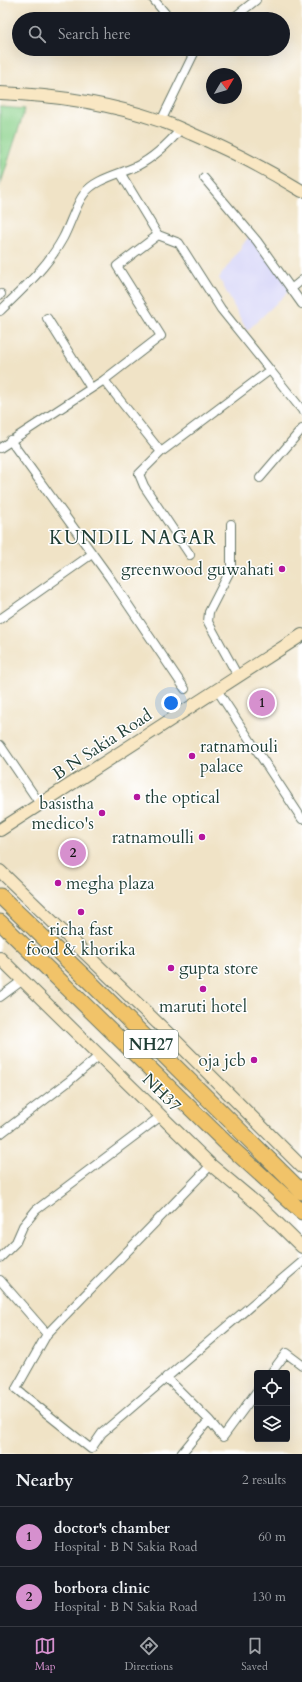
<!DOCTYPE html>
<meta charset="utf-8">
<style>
body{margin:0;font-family:Cardo,serif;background:#20242c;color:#f1f3f6}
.controls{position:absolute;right:12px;bottom:12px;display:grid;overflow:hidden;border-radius:4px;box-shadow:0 4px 16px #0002}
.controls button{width:36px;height:36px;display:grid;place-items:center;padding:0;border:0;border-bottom:1px solid #363941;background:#171b24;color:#f1f3f6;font:20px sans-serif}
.compass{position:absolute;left:206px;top:68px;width:36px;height:36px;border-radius:50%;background:#171b24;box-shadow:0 4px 16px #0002;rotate:52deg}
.you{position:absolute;left:171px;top:703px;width:14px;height:14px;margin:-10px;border:3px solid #fff;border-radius:50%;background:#1a73e8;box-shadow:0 0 0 6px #1a73e833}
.badge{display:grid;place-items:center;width:26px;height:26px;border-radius:50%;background:#d690ce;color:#111;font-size:13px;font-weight:700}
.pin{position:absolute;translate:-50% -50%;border:2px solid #fff;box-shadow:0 1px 4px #0006}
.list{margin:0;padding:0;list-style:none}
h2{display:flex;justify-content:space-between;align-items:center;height:52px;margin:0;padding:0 16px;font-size:17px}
h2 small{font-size:13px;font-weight:400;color:#9ea1a6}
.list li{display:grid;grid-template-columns:26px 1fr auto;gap:12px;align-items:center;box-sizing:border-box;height:60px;padding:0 16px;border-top:1px solid #363941}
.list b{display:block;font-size:15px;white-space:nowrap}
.list p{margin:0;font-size:13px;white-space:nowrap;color:#9ea1a6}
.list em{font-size:13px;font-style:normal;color:#9ea1a6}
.icon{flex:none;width:22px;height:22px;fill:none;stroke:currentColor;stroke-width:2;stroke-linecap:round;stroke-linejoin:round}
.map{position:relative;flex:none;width:302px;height:1454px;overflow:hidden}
.search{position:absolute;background:#171b24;box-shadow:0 4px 16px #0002;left:12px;right:12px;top:12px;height:44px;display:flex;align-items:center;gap:10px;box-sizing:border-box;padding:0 14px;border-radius:22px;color:#9ea1a6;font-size:15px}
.sheet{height:172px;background:#171b24}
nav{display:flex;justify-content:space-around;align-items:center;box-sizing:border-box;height:56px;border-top:1px solid #363941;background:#171b24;font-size:11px;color:#9ea1a6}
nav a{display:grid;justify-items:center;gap:2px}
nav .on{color:#d690ce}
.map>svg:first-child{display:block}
.built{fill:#d8d7f8}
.green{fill:#8cd28c;stroke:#568860}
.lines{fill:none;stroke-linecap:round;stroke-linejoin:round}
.street-casing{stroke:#687767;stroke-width:10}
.secondary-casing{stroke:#687767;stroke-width:14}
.highway-casing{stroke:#687767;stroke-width:17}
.street{stroke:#fff;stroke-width:8}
.secondary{stroke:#f9e7c3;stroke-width:12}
.highway{stroke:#f1c369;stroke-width:15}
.poi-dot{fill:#b5179e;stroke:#fff;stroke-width:1.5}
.labels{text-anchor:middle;stroke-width:3;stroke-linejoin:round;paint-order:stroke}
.shield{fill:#fff;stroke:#627771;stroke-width:1}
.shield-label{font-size:16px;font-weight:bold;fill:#1f3d34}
.poi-label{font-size:17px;fill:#1f3d34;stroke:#fff;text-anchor:end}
.street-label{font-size:17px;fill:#1f3d34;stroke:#fff}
.quarter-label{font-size:19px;letter-spacing:1px;fill:#1f3d34;stroke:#fff}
</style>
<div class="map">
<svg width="302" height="1454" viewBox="0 0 302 1454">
<rect width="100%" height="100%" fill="#fff"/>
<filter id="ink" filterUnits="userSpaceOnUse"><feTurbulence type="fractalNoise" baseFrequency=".025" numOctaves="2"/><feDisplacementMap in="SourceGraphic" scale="8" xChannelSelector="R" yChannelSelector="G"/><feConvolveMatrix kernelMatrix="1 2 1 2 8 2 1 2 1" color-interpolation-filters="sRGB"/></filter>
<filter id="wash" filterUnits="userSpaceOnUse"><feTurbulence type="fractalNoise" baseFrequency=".012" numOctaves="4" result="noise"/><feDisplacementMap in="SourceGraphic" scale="16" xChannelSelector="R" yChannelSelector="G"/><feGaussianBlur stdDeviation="0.9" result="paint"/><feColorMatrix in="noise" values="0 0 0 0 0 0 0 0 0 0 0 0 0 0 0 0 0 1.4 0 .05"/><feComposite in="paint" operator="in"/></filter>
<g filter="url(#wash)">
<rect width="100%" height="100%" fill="#f0e3c6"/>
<path class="built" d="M252,232l39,57 -44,42 -28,-53z"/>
<path class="green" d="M0,107l25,2 -25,77z"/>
</g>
<g filter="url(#ink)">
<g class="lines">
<defs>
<path id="street" d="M154,0l16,19
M232,19l24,-19
M161,121l35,-72
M121,174l37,61 21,8 42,66 49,61
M204,178l53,63 45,63
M291,289l11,-9
M0,295l1,-1
M0,311c23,-22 48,-45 63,-73 7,-13 13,-34 21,-44 10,-15 37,-20 53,-28 18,-9 31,-22 44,-37
M47,318l44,70
M104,380l57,72 109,-82 32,40
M10,440l100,138 75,111
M0,448l104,-68 57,-44 -44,-70 41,-31
M161,452l-22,22 5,12 46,69
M260,478l42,-49
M231,524v45l-22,43 -1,10 26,47
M0,619l92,-65
M217,690l85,129
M0,745l36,53
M0,997l23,-17
M0,1134l68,-52 32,-27
M0,1258l16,-16 7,-16 13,-16 125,-94
M0,1280l47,54 164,-169
M47,1334l-31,55 75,60 11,-16 200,-171
M271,1373l15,-20 16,12
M166,1377l43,43 14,17 34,-46
M181,1454l28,-34"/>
<path id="secondary" d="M0,93c54,2 109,10 161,28 10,3 20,8 31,13 38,16 74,35 110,57
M0,830l302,-195
M0,871l173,167 129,129
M0,958l211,207 50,42 41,40"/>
<path id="highway" d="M0,896l92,88 210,208
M0,922l227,222 75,68"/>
</defs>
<use href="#street" class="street-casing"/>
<use href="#secondary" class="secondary-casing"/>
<use href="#highway" class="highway-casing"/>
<use href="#street" class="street"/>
<use href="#secondary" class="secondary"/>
<use href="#highway" class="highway"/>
</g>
</g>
<g class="poi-dot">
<circle cx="282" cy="569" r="4"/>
<circle cx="192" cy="756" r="4"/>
<circle cx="137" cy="797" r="4"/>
<circle cx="102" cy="813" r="4"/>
<circle cx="202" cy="837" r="4"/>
<circle cx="58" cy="883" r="4"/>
<circle cx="81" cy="912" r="4"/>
<circle cx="171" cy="968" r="4"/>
<circle cx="203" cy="989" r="4"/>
<circle cx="254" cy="1060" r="4"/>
</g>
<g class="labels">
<rect class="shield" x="124" y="1030" width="54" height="28" rx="3"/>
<g class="shield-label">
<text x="151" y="1050">NH27</text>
</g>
<g class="poi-label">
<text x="274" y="575">greenwood guwahati</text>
<text x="200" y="752" text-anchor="start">ratnamouli<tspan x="200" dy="20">palace</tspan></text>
<text x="145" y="803" text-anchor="start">the optical</text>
<text x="94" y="809">basistha<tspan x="94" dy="20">medico's</tspan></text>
<text x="194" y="843">ratnamoulli</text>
<text x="66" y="889" text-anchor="start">megha plaza</text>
<text x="81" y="935" text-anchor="middle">richa fast<tspan x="81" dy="20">food &amp; khorika</tspan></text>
<text x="179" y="974" text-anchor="start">gupta store</text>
<text x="203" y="1012" text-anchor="middle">maruti hotel</text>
<text x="246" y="1066">oja jcb</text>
</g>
<g class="street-label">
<text transform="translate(102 744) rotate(-33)" y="6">B N Sakia Road</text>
<text transform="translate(162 1092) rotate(45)" y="6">NH37</text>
</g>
<g class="quarter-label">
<text x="133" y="544">KUNDIL NAGAR</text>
</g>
</g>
</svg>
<div class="controls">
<button><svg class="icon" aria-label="locate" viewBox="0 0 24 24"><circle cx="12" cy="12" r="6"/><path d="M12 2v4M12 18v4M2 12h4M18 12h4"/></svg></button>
<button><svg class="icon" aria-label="layers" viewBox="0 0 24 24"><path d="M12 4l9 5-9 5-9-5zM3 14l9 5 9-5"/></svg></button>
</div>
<svg class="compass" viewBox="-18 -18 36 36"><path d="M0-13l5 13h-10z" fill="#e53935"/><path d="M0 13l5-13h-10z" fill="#9ea1a6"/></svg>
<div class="you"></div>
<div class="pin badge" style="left:262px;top:703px">1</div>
<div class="pin badge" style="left:73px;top:853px">2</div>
<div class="search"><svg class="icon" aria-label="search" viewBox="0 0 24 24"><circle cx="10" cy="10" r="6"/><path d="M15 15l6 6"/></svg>Search here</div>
</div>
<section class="sheet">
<h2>Nearby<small>2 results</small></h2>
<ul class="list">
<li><span class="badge">1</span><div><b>doctor's chamber</b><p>Hospital · B N Sakia Road</p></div><em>60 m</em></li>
<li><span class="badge">2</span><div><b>borbora clinic</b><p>Hospital · B N Sakia Road</p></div><em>130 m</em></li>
</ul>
</section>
<nav>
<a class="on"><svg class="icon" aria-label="map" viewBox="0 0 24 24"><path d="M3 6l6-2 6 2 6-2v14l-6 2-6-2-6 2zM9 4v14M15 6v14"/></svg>Map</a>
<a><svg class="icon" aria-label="directions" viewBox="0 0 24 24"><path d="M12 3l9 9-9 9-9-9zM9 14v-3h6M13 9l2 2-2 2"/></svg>Directions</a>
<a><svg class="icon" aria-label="saved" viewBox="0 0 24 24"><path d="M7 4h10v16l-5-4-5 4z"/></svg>Saved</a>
</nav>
